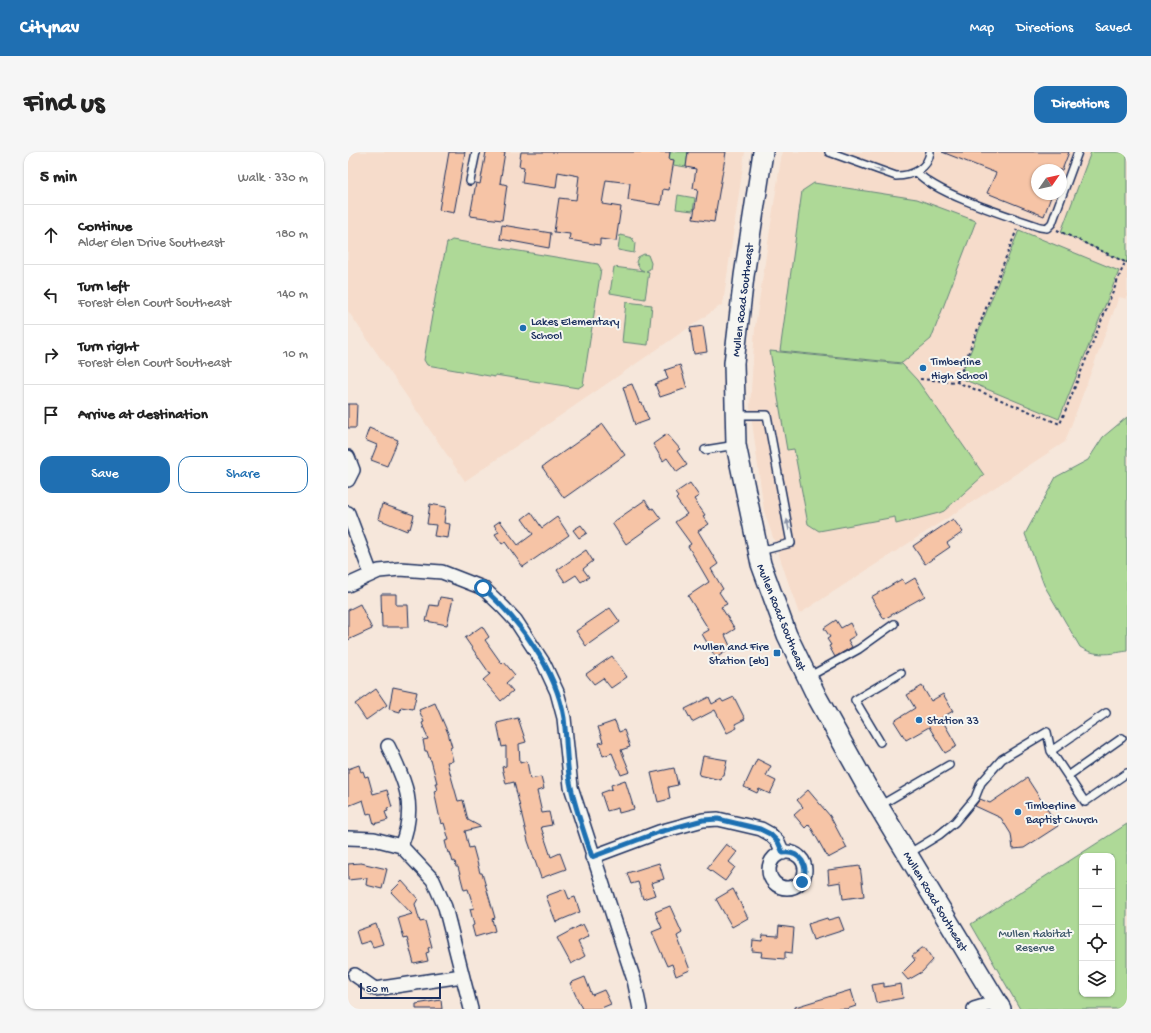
<!DOCTYPE html>
<meta charset="utf-8">
<style>
body{margin:0;font-family:"Gochi Hand",sans-serif;background:#f6f6f6;color:#222}
.controls{position:absolute;right:12px;bottom:12px;display:grid;overflow:hidden;border-radius:8px;box-shadow:0 1px 3px #0004}
.controls button{width:36px;height:36px;display:grid;place-items:center;padding:0;border:0;border-bottom:1px solid #e0e0e0;background:#fff;color:#222;font:20px sans-serif}
.compass{position:absolute;left:683px;top:12px;width:36px;height:36px;border-radius:50%;background:#fff;box-shadow:0 1px 3px #0004;rotate:56deg}
.scale{position:absolute;left:12px;bottom:10px;width:81px;box-sizing:border-box;padding-left:4px;border:2px solid #1b2f5e;border-top:0;font-size:11px;line-height:14px;white-space:nowrap;color:#1b2f5e;-webkit-text-stroke:3px #f6f6f2;paint-order:stroke}
.stop{position:absolute;width:12px;height:12px;margin:-9px;border:3px solid #1f6fb2;border-radius:50%;background:#fff}
.stop.end{background:#1f6fb2;border-color:#fff;box-shadow:0 1px 4px #0008}
.list{margin:0;padding:0;list-style:none}
h2{display:flex;justify-content:space-between;align-items:center;height:52px;margin:0;padding:0 16px;font-size:17px}
h2 small{font-size:13px;font-weight:400;color:#767676}
.list li{display:grid;grid-template-columns:26px 1fr auto;gap:12px;align-items:center;box-sizing:border-box;height:60px;padding:0 16px;border-top:1px solid #e0e0e0}
.list b{display:block;font-size:15px;white-space:nowrap}
.list p{margin:0;font-size:13px;white-space:nowrap;color:#767676}
.list em{font-size:13px;font-style:normal;color:#767676}
.actions{display:flex;gap:8px;padding:12px 16px}
.actions a{flex:1;padding:9px 0;border:1px solid #1f6fb2;border-radius:12px;text-align:center;font-size:14px;color:#1f6fb2}
.actions .main{background:#1f6fb2;color:#fff}
.icon{flex:none;width:22px;height:22px;fill:none;stroke:currentColor;stroke-width:2;stroke-linecap:round;stroke-linejoin:round}
.map{position:relative;flex:none;width:779px;height:857px;overflow:hidden;border-radius:12px}
header{display:flex;align-items:center;gap:24px;box-sizing:border-box;height:56px;padding:0 20px;background:#1f6fb2;color:#fff}
header strong{font-size:19px}
nav{display:flex;gap:22px;margin-inline-start:auto;font-size:14px}
.intro{display:flex;align-items:center;justify-content:space-between;box-sizing:border-box;height:96px;padding:0 24px}
h1{margin:0;font-size:28px}
.button{padding:10px 18px;border-radius:12px;background:#1f6fb2;color:#fff;font-size:14px;font-weight:700}
main{display:flex;gap:24px;padding:0 24px}
aside{flex:1;background:#fff;border-radius:12px;box-shadow:0 1px 3px #0004}
.map>svg:first-child{display:block}
.built{fill:#f6dccb;fill-rule:evenodd}
.green{fill:#aed997;stroke:#64847a;fill-rule:evenodd}
.building{fill:#f6c4a6;stroke:#1b2f5e}
.lines{fill:none;stroke-linecap:round;stroke-linejoin:round}
.lane-casing{stroke:#1b2f5e;stroke-width:10}
.street-casing{stroke:#1b2f5e;stroke-width:16}
.secondary-casing{stroke:#1b2f5e;stroke-width:22}
.path{stroke:#1b2f5e;stroke-width:2;stroke-dasharray:3 3;stroke-linecap:butt}
.lane{stroke:#f6f6f2;stroke-width:7}
.street{stroke:#f6f6f2;stroke-width:13}
.secondary{stroke:#f6f6f2;stroke-width:19}
.oneway{fill:#8892a8}
.route{stroke:#1f6fb2;stroke-width:5}
.poi-dot{fill:#1f6fb2;stroke:#f6f6f2;stroke-width:1.5}
.labels{text-anchor:middle;stroke-width:4;stroke-linejoin:round;paint-order:stroke}
.street-label{font-size:12px;fill:#1b2f5e;stroke:#f6f6f2}
.poi-label{font-size:12px;fill:#1b2f5e;stroke:#f6f6f2;text-anchor:start}
.park-label{font-size:12px;fill:#405a6c;stroke:#f6f6f2}
</style>
<header>
<strong>Citynav</strong>
<nav><a>Map</a><a>Directions</a><a>Saved</a></nav>
</header>
<div class="intro"><h1>Find us</h1><a class="button">Directions</a></div>
<main>
<aside>
<h2>5 min<small>Walk · 330 m</small></h2>
<ul class="list">
<li><svg class="icon" aria-label="ahead" viewBox="0 0 24 24"><path d="M12 20V5M6 11l6-6 6 6"/></svg><div><b>Continue</b><p>Alder Glen Drive Southeast</p></div><em>180 m</em></li>
<li><svg class="icon" aria-label="left" viewBox="0 0 24 24"><path d="M17 20v-9H6M10 6l-5 5 5 5"/></svg><div><b>Turn left</b><p>Forest Glen Court Southeast</p></div><em>140 m</em></li>
<li><svg class="icon" aria-label="right" viewBox="0 0 24 24"><path d="M7 20v-9h11M14 6l5 5-5 5"/></svg><div><b>Turn right</b><p>Forest Glen Court Southeast</p></div><em>10 m</em></li>
<li><svg class="icon" aria-label="arrive" viewBox="0 0 24 24"><path d="M6 21V4h12l-3 4 3 4H6"/></svg><div><b>Arrive at destination</b></div></li>
</ul>
<div class="actions"><a class="main">Save</a><a>Share</a></div>
</aside>
<div class="map">
<svg width="779" height="857" viewBox="0 0 779 857">
<rect width="100%" height="100%" fill="#f6e7db"/>
<filter id="ink" filterUnits="userSpaceOnUse"><feTurbulence type="fractalNoise" baseFrequency=".025" numOctaves="2"/><feDisplacementMap in="SourceGraphic" scale="8" xChannelSelector="R" yChannelSelector="G"/><feConvolveMatrix kernelMatrix="1 2 1 2 8 2 1 2 1" color-interpolation-filters="sRGB"/></filter>
<g filter="url(#ink)">
<path class="built" d="M0,0h397l-22,152 -258,177 -117,-170z
M434,0h345v147l-8,-2 -54,145 -266,172 -35,-103 -14,-104 5,-80zM689,18h24v24h-24z"/>
<path class="green" d="M322,0h18l-2,15 -13,-2 -4,-6z
M743,0h36v111l-66,-31z
M466,31l103,16 59,22 -45,118 -29,24 -122,-12 22,-160z
M330,43l17,3 -2,13 -17,-2z
M671,78l100,41 -60,148 -99,-41z
M272,83l12,3 3,5 -1,10 -16,-3z
M104,88l146,24 3,5 -18,116 -5,3 -83,-13v2l-68,-12 -3,-5 12,-67 11,-50z
M296,102l4,1 3,8 -1,6 -4,2 3,1 -4,27 -35,-6 4,-26 30,4 -4,-2 -4,-7 2,-5z
M278,150l26,3 -4,40 -26,-3z
M422,199l132,13 15,16 67,95 -40,36 -5,2 -43,11 -1,-7 -76,14 -11,-7 -14,-75 -7,1z
M779,265v234c-18,3 -31,6 -47,-4l-36,-62 -19,-51 31,-57 32,-17 15,-23z
M779,672v185h-107l-49,-85zM734,704h30v138h-30z"/>
<path class="building" d="M101,0h16l-11,61 -15,-3z
M138,0h19l-5,31 7,2 -5,35 -32,-4 6,-33 4,1z
M173,0h149l-1,7 5,1 -5,30 -6,-1 -2,16 -33,-5 2,-17 -24,-3 -4,24 19,3 -5,34 -16,-2v6l-31,-5 1,-6 -16,-2 5,-34 17,2 3,-24 -21,-4 -2,16 -34,-5 2,-16 -5,-1z
M340,0h38l-12,70 -21,-3 5,-30 -5,-1 3,-19 -10,-2z
M594,0h127l-7,18h-25v24h15l-8,22 -57,-23 9,-20z
M154,73l49,8 -2,15 -49,-9z
M355,174l4,26 -13,2 -4,-26z
M332,213l7,23 -27,9 -5,-13 13,-5 -3,-9z
M284,232l8,20 2,-1 7,17 -14,5 -12,-38z
M0,252h9l-1,24h-8z
M255,272l22,31 -61,43 -22,-31z
M21,276l29,12 -11,26 -16,-6 6,-15 -12,-5z
M319,282l13,15 -3,2 10,14 -10,7 -10,-14 -4,3 -10,-17z
M342,331l9,13 -5,3 11,16 -2,1 6,8 -11,7 20,33 -7,5 12,20 -4,3 8,12 -6,3 14,22 -10,6 6,13 -15,10 -14,-24 7,-4 -21,-34 21,-14 -21,-36 3,-2 -16,-22 12,-8 -11,-15 2,-2 -3,-4z
M297,348l6,9 2,-1 8,11 -35,25 -14,-21z
M34,352l32,11 -4,14 -2,-1 -1,3 -29,-12z
M82,352l16,3 -2,16 6,1 -2,14 -14,-2 2,-11 -9,-1z
M183,360l11,16 15,-11 12,18 -46,32 -18,-25 -3,2 -7,-10 4,-2 -5,-7 6,-4 18,24 15,-11 -11,-15z
M605,367l10,13 -16,11 3,4 -25,17 -12,-18z
M233,373l6,8 -8,5 -6,-8z
M238,398l7,11 -10,8 6,8 -8,5 -5,-7 -11,7 -8,-12z
M567,426l10,18 -41,23 -13,-22 31,-18 3,5z
M33,442h15v11h12l1,22h-27z
M92,445l13,2 -6,26 -21,-4 4,-16 8,1z
M12,452l12,25 -24,11v-30z
M262,456l10,14 -34,24 -10,-15z
M488,468l5,8 9,-5 6,12 -8,5 4,7 -17,10 -6,-11 2,-1 -4,-6 3,-2 -6,-9z
M134,474l7,11 -4,3 17,24 2,-2 11,13 -9,8 7,8 -12,10 -18,-21 7,-6 -25,-36z
M264,504l15,21 -16,11 -8,-10 -9,6 -8,-10z
M574,534l9,15 12,-7 10,17 -12,7 16,28 -12,7 -16,-26 -23,13 -12,-19 21,-13 -8,-13z
M45,535l24,5 -4,17 -12,-2 -1,5 -11,-3z
M28,537l11,16 -21,15 -11,-16z
M361,545l3,7 9,-5 2,3 11,-5 11,22 -10,5 2,4 -10,5 -12,-23 -23,12 -7,-13z
M87,551l13,30 4,14 -2,1 3,13 -6,1 11,39 5,-1 5,20 13,7 -16,4 4,17 4,-1 7,26h2l13,45 -3,1 3,12 -20,6 -3,-11 2,-1 -4,-16 4,-1 -6,-19 -4,1 -6,-23h-2l-1,-6 -2,1 -3,-10 -2,1 -3,-12 4,-1 -5,-17 -3,1 -7,-33 3,-1 -2,-7h2l-6,-23h-1l-3,-9h-2l-2,-11 5,-1 -6,-16 2,-1 -5,-12z
M170,566l8,24 -7,2 1,19 7,-2 3,18 11,-2 3,12 -7,2 5,22 7,-1 3,13 -11,2 10,30 9,-4 6,16 -25,9 -13,-37 -14,-59 -8,2 -4,-17 4,-1v-20l-4,1 -5,-24z
M267,569l4,11 5,-2 6,17 -9,3 9,22 -9,3 -9,-22 -9,3 -4,-13 4,-1 -5,-15z
M355,604l24,4 -3,15h-2l-1,5 -22,-5z
M409,607l14,7 -5,10 10,5 -6,13 -11,-5 -2,4 -13,-6z
M11,613l2,7 2,-1 2,6 3,-1 5,18 14,-4 5,17 -5,1 1,3 -3,1 3,8 -14,4 -3,-11 -4,1 -4,-14 -15,6v-37z
M326,616l4,17 -10,2 2,12 -12,3 -7,-29z
M679,626l31,48 -34,22 -11,1 -2,-15 -10,-16 -26,-12 5,-7 10,4z
M277,628l9,29 -15,4 -1,-5 -11,3 -6,-18 11,-4 -1,-4z
M460,638l22,26 17,32 -19,10 -19,-34 -4,4 -11,-13 9,-8 -6,-7z
M378,692l11,8 -8,10 6,5 -10,14 -18,-13z
M13,711l26,6 -5,20 -16,-4 1,-7 -19,2v-16z
M311,711l5,16 -13,4 4,12 -12,4 -5,-17 -7,2 -4,-11z
M512,714l4,30 -21,3 -2,-17 -12,2 -1,-14z
M54,729l16,18 -3,5 5,18 5,-1 7,26 -4,1 1,4 -3,1 2,8 -14,3 -7,-26 -3,1 -6,-21 14,-4 -21,-22z
M217,737l4,10 6,-2 5,15 -24,10 -10,-26z
M385,737l15,29 -16,9 -16,-28z
M322,754l12,27 -5,3 13,34 -14,6 -4,-12 -5,2 -15,-34 10,-4 -7,-16z
M491,765l5,13 -31,10 -5,-16 19,-6 1,2z
M28,772l7,20 -10,3 -3,-6 -10,3 -4,-13z
M235,772l6,12 -11,6 7,14 -14,8 -14,-26z
M431,774l15,2 -2,25 -7,-1v7l-24,-2 1,-5 -10,-1 1,-11 9,1 1,-6 15,1z
M574,796h3l8,12 -11,12 -14,8 -6,-7 13,-13 -3,-4z
M237,825l7,18 12,-5 7,14 -12,5h-17l-12,-26z
M536,831v4l17,-3 2,14 -27,5 -4,-18z
M503,838l5,16 -9,3h-52v-2z
M93,848l1,9h-26v-5z"/>
<g class="lines">
<defs>
<path id="lane" d="M481,0l67,24c16,0 32,-7 34,-24
M569,20c18,22 94,45 123,55l7,1 5,-5 26,-71
M122,29l6,-29
M388,263h31l24,128 -31,8
M357,298l31,-5
M460,525l51,-28 35,-25
M532,590l-25,-42 46,-27
M703,599l55,-38
M720,624l54,-38
M531,654l70,-41
M560,702l31,-19 16,-13 20,-24 6,-15 21,-24 45,-27 4,19 34,51 42,-29"/>
<path id="street" d="M0,305l5,13 -5,10
M0,361l23,61
M0,433l31,-14 21,-2 42,3 41,16 20,19 13,14 28,43 13,28 7,26 7,69 63,193 6,29
M40,594c18,36 29,61 13,100
M0,686l26,1 27,7 32,34 12,27 26,102
M421 718a18 18 0 1 1 36 0a18 18 0 1 1-36 0Z
M244,705l67,-25 44,-12 15,-1 43,10 9,5 8,8 5,11
M7,823l20,14 87,-13
M626,857l23,-7"/>
<path id="secondary" d="M415,0l-19,124 -10,87 2,82 25,119 26,71 30,62 50,90 134,222"/>
</defs>
<use href="#lane" class="lane-casing"/>
<use href="#street" class="street-casing"/>
<use href="#secondary" class="secondary-casing"/>
<path class="path" d="M709,78l68,32
M572,227l37,3 103,42 65,-162h2
M609,230l60,-153"/>
<use href="#lane" class="lane"/>
<use href="#street" class="street"/>
<use href="#secondary" class="secondary"/>
</g>
<defs><path id="oneway-solid" d="M-6-.8H1V-3.2L6.5 0L1 3.2V.8H-6Z"/></defs>
<g class="oneway">
<use href="#oneway-solid" transform="translate(531 18) rotate(20)"/>
<use href="#oneway-solid" transform="translate(440 373) rotate(-101)"/>
</g>
</g>
<g class="lines" filter="url(#ink)">
<path class="route" d="M135,436c36,32 73,81 81,130 3,23 2,47 7,69 5,24 14,47 21,70l67,-25 44,-12 15,-1 42,10 10,5 8,8 5,11c17,-2 27,13 19,29"/>
</g>
<g class="poi-dot">
<circle cx="175" cy="176" r="4"/>
<circle cx="575" cy="216" r="4"/>
<rect x="425" y="497" width="8" height="8" rx="2"/>
<circle cx="571" cy="568" r="4"/>
<circle cx="670" cy="660" r="4"/>
</g>
<g class="labels">
<g class="street-label">
<text transform="translate(394 148) rotate(-83)" y="4">Mullen Road Southeast</text>
<text transform="translate(434 465) rotate(68)" y="4">Mullen Road Southeast</text>
<text transform="translate(588 749) rotate(59)" y="4">Mullen Road Southeast</text>
</g>
<g class="poi-label">
<text x="183" y="173">Lakes Elementary<tspan x="183" dy="14">School</tspan></text>
<text x="583" y="213">Timberline<tspan x="583" dy="14">High School</tspan></text>
<text x="421" y="498" text-anchor="end">Mullen and Fire<tspan x="421" dy="14">Station [eb]</tspan></text>
<text x="579" y="572">Station 33</text>
<text x="678" y="657">Timberline<tspan x="678" dy="14">Baptist Church</tspan></text>
</g>
<g class="park-label">
<text x="687" y="785">Mullen Habitat<tspan x="687" dy="14">Reserve</tspan></text>
</g>
</g>
</svg>
<div class="controls">
<button>+</button>
<button>−</button>
<button><svg class="icon" aria-label="locate" viewBox="0 0 24 24"><circle cx="12" cy="12" r="6"/><path d="M12 2v4M12 18v4M2 12h4M18 12h4"/></svg></button>
<button><svg class="icon" aria-label="layers" viewBox="0 0 24 24"><path d="M12 4l9 5-9 5-9-5zM3 14l9 5 9-5"/></svg></button>
</div>
<svg class="compass" viewBox="-18 -18 36 36"><path d="M0-13l5 13h-10z" fill="#e53935"/><path d="M0 13l5-13h-10z" fill="#767676"/></svg>
<div class="scale">50 m</div>
<div class="stop" style="left:135px;top:436px"></div>
<div class="stop end" style="left:454px;top:730px"></div>
</div>
</main>
